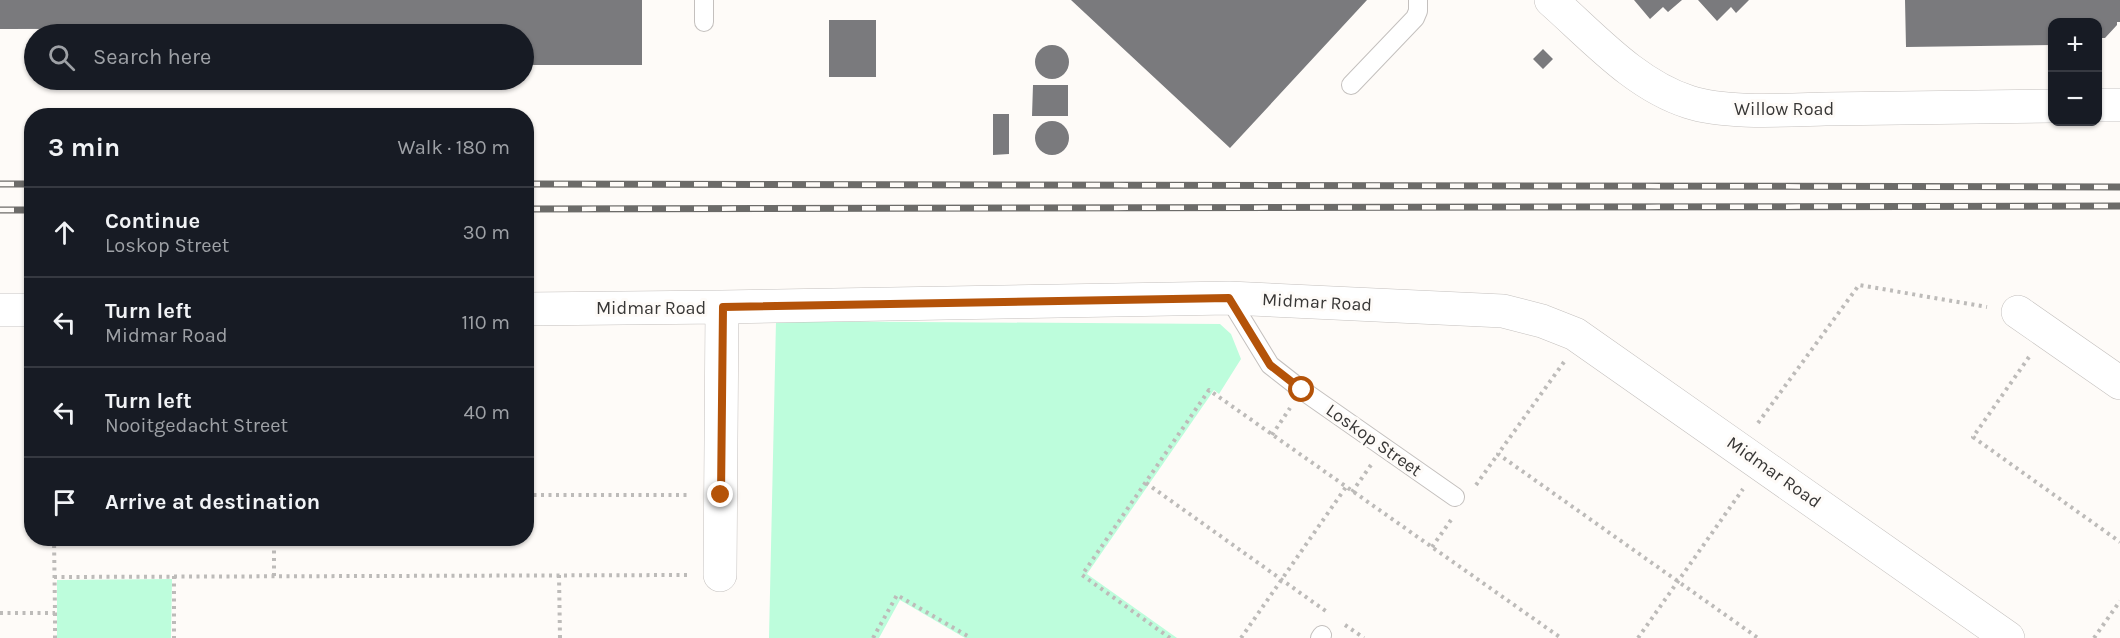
<!DOCTYPE html>
<meta charset="utf-8">
<style>
body{margin:0;font-family:Karla,sans-serif;background:#20242c;color:#f1f3f6}
.controls{position:absolute;right:18px;top:18px;display:grid;overflow:hidden;border-radius:12px;box-shadow:0 2px 4px #0004}
.controls button{width:54px;height:54px;display:grid;place-items:center;padding:0;border:0;border-bottom:2px solid #363941;background:#171b24;color:#f1f3f6;font:30px sans-serif}
.stop{position:absolute;width:18px;height:18px;margin:-14px;border:4px solid #b45309;border-radius:50%;background:#fff}
.stop.end{background:#b45309;border-color:#fff;box-shadow:0 2px 6px #0008}
.list{margin:0;padding:0;list-style:none}
h2{display:flex;justify-content:space-between;align-items:center;height:78px;margin:0;padding:0 24px;font-size:26px}
h2 small{font-size:20px;font-weight:400;color:#9ea1a6}
.list li{display:grid;grid-template-columns:39px 1fr auto;gap:18px;align-items:center;box-sizing:border-box;height:90px;padding:0 24px;border-top:2px solid #363941}
.list b{display:block;font-size:22px;white-space:nowrap}
.list p{margin:0;font-size:20px;white-space:nowrap;color:#9ea1a6}
.list em{font-size:20px;font-style:normal;color:#9ea1a6}
.icon{flex:none;width:33px;height:33px;fill:none;stroke:currentColor;stroke-width:2;stroke-linecap:round;stroke-linejoin:round}
.map{position:relative;flex:none;width:2120px;height:638px;overflow:hidden}
.search{position:absolute;background:#171b24;box-shadow:0 2px 4px #0004;left:24px;top:24px;width:510px;height:66px;display:flex;align-items:center;gap:15px;box-sizing:border-box;padding:0 21px;border-radius:33px;color:#9ea1a6;font-size:22px}
.panel{position:absolute;background:#171b24;box-shadow:0 2px 4px #0004;left:24px;top:108px;width:510px;height:438px;border-radius:24px}
.map>svg:first-child{display:block}
.green{fill:#bdfddc}
.building{fill:#7a7a7d}
.lines{fill:none;stroke-linecap:round;stroke-linejoin:round}
.service-casing{stroke:#c4c0be;stroke-width:20}
.minor-casing{stroke:#c4c0be;stroke-width:34}
.path{stroke:#bdbbb9;stroke-width:4;stroke-dasharray:3 4.5;stroke-linecap:butt}
.service{stroke:#fff;stroke-width:18}
.minor{stroke:#fff;stroke-width:33}
.rail-casing{stroke:#6c6b69;stroke-width:7}
.rail{stroke:#fefbf8;stroke-width:4.5;stroke-dasharray:14;stroke-linecap:butt}
.route{stroke:#b45309;stroke-width:8}
.labels{text-anchor:middle;stroke-width:6;stroke-linejoin:round;paint-order:stroke}
.street-label{font-size:18px;fill:#383736;stroke:#fefbf8}
</style>
<div class="map">
<svg width="2120" height="638" viewBox="0 0 2120 638">
<rect width="100%" height="100%" fill="#fefbf8"/>
<path class="green" d="M776,321l444,3 11,10 10,25 -22,35 -5,-4 -127,184 90,64h-212l-65,-38 -21,38h-110z
M172,579l-1,59h-114v-58z"/>
<path class="building" d="M0,0h642v65h-118v-31h-25v-6l-499,1z
M1071,0h296l-137,148z
M1634,0h48l-14,12 -5,-5 -13,12z
M1698,0h51l-13,13 -5,-6 -14,14z
M1905,0h215v22h-3v3l-12,13h-7v-16h-46v23l-146,2z
M829,20h47v57h-47z
M1035 62a17 17 0 1 1 34 0a17 17 0 1 1-34 0Z
M1543,49l10,10 -10,10 -10,-10z
M1033,85h35v31h-36z
M993,114h16v40l-16,1z
M1035 138a17 17 0 1 1 34 0a17 17 0 1 1-34 0Z"/>
<g class="lines">
<defs>
<path id="service" d="M704,0v22
M1351,85l64,-67 3,-7v-11
M1229,298l41,67 32,25 153,107
M1320,638l2,-3"/>
<path id="minor" d="M1551,0c42,37 84,85 138,102 37,12 97,8 136,7 76,-1 152,-2 227,-3
M2098,105h22
M526,309l196,-2 507,-9 274,13 39,10 33,13 433,304
M0,310h32
M2018,312l102,71
M720,575l2,-268"/>
</defs>
<use href="#service" class="service-casing"/>
<use href="#minor" class="minor-casing"/>
<path class="path" d="M2029,357l-56,80 147,105
M1564,362l-66,92 260,184
M1758,423l101,-138 128,22
M1272,435l18,-27
M1146,483l181,129
M1476,485l22,-31
M1352,492l19,-27
M526,495h165
M1432,547l19,-27
M559,575l1,63
M174,576v62
M274,576v-38
M54,577l635,-2
M0,613h55l-1,-75
M55,613v25
M1345,625l19,13
M873,638l24,-43 74,43
M1170,638l-88,-63 127,-185 352,248
M1241,638l105,-151
M1638,638l105,-149
M2094,638l26,-37"/>
<use href="#service" class="service"/>
<use href="#minor" class="minor"/>
<defs>
<path id="rail" d="M0,184h32
M526,184l1594,3
M526,209l1594,-3
M0,210h32"/>
</defs>
<use href="#rail" class="rail-casing"/>
<use href="#rail" class="rail"/>
</g>
<g class="lines">
<path class="route" d="M721,495l2,-188 506,-9 41,67 32,25"/>
</g>
<g class="labels">
<g class="street-label">
<text x="1784" y="115">Willow Road</text>
<text transform="translate(1317 302) rotate(3)" y="6">Midmar Road</text>
<text x="651" y="314">Midmar Road</text>
<text transform="translate(1374 440) rotate(35)" y="6">Loskop Street</text>
<text transform="translate(1774 472) rotate(35)" y="6">Midmar Road</text>
</g>
</g>
</svg>
<div class="controls">
<button>+</button>
<button>−</button>
</div>
<div class="stop" style="left:1302px;top:390px"></div>
<div class="stop end" style="left:721px;top:495px"></div>
<div class="search"><svg class="icon" aria-label="search" viewBox="0 0 24 24"><circle cx="10" cy="10" r="6"/><path d="M15 15l6 6"/></svg>Search here</div>
<section class="panel">
<h2>3 min<small>Walk · 180 m</small></h2>
<ul class="list">
<li><svg class="icon" aria-label="ahead" viewBox="0 0 24 24"><path d="M12 20V5M6 11l6-6 6 6"/></svg><div><b>Continue</b><p>Loskop Street</p></div><em>30 m</em></li>
<li><svg class="icon" aria-label="left" viewBox="0 0 24 24"><path d="M17 20v-9H6M10 6l-5 5 5 5"/></svg><div><b>Turn left</b><p>Midmar Road</p></div><em>110 m</em></li>
<li><svg class="icon" aria-label="left" viewBox="0 0 24 24"><path d="M17 20v-9H6M10 6l-5 5 5 5"/></svg><div><b>Turn left</b><p>Nooitgedacht Street</p></div><em>40 m</em></li>
<li><svg class="icon" aria-label="arrive" viewBox="0 0 24 24"><path d="M6 21V4h12l-3 4 3 4H6"/></svg><div><b>Arrive at destination</b></div></li>
</ul>
</section>
</div>
